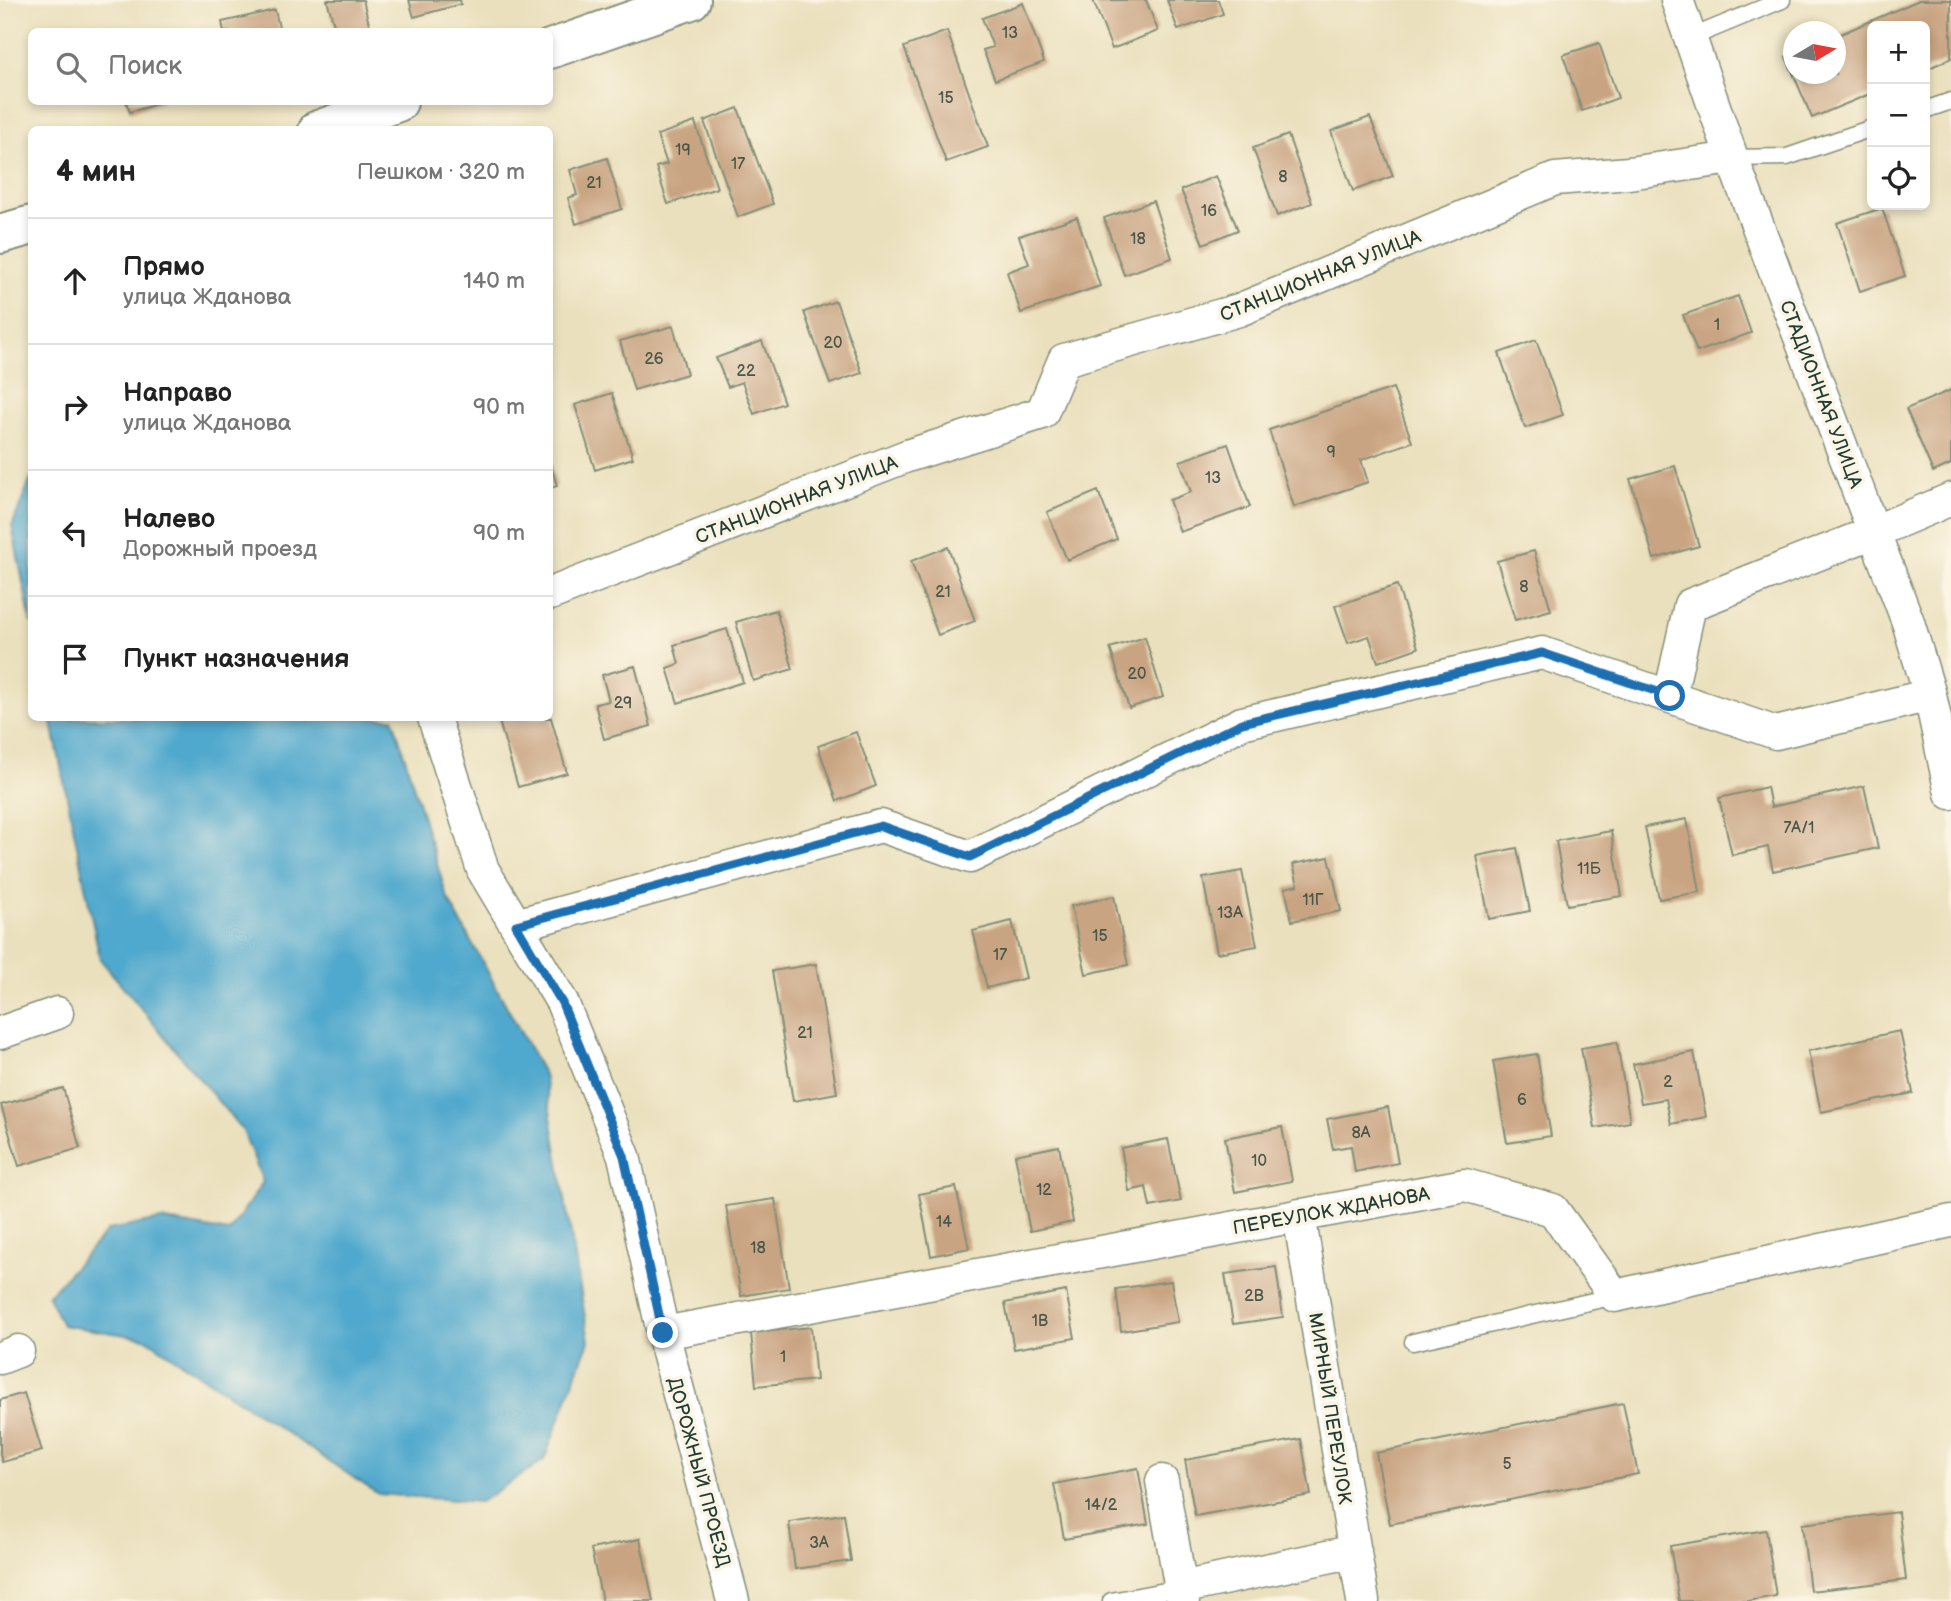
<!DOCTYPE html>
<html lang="ru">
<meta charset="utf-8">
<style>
body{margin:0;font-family:"Balsamiq Sans",sans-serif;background:#f2f2f2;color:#222}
.controls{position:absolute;right:21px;top:21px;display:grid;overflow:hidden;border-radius:10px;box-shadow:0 4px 10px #0003}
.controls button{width:63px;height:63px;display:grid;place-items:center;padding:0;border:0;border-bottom:2px solid #e0e0e0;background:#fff;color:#222;font:35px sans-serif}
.compass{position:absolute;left:1783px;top:21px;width:63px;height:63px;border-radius:50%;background:#fff;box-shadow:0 4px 10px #0003;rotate:80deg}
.stop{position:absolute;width:21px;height:21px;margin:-16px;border:5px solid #1f6fb2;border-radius:50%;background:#fff}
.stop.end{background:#1f6fb2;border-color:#fff;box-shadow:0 2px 7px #0008}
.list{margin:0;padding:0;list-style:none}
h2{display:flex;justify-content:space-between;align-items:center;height:91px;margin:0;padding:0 28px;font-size:30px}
h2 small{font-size:23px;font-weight:400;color:#767676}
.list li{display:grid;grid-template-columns:46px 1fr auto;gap:21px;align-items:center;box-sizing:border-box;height:126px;padding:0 28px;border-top:2px solid #e0e0e0}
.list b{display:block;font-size:26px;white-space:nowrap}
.list p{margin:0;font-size:23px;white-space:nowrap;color:#767676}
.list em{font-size:23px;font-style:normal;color:#767676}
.icon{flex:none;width:38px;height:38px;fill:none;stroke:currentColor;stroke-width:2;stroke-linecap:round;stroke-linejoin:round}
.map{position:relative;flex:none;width:1951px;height:1601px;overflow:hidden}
.search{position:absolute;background:#fff;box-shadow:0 4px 10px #0003;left:28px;top:28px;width:525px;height:77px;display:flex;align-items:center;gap:18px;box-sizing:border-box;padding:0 24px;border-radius:10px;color:#767676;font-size:26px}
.panel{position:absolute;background:#fff;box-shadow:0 4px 10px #0003;left:28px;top:126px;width:525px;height:595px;border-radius:10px}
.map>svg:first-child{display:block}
.water{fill:#50a8cd;stroke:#387280;stroke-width:2}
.building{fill:#c9a482}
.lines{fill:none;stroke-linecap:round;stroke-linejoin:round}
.service-casing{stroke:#848e78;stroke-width:19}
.minor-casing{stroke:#848e78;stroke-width:35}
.tertiary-casing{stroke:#848e78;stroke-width:42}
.service{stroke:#fff;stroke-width:16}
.minor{stroke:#fff;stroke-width:32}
.tertiary{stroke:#fff;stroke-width:38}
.route{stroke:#1f6fb2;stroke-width:9}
.labels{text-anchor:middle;stroke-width:7;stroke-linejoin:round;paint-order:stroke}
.number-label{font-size:16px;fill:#4a5748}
.street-label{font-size:19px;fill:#1f3d34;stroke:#fcf5e5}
</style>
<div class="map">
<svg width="1951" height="1601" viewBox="0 0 1951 1601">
<rect width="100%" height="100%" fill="#fcf5e5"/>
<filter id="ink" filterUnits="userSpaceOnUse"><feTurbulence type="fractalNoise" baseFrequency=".0143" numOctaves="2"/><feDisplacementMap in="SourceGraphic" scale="14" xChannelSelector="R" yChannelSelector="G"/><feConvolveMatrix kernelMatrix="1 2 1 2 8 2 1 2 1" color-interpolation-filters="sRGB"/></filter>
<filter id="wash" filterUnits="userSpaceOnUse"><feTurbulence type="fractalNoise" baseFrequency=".00686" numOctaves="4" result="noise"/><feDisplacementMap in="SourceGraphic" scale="28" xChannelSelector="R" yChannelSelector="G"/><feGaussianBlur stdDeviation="1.57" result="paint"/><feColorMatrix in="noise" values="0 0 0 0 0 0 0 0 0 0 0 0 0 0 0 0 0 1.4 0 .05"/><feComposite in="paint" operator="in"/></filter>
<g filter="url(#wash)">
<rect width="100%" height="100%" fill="#eae0bd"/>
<path class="water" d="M31,478v145l-19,-97z
M51,718h342l54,179 97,178 45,266 -45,119 -64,42 -102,-8 -233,-156 -83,-13 -14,-29 60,-66 53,-10 68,12 34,-50 -20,-51 -143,-172z"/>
<g id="blocks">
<path class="building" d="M327,0h36l8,32h-35z
M409,0h51l1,4 -47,13z
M1093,0h53l12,31 -46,18z
M1167,0h51l5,14 -45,16z
M1919,0h32v58l-26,12v-44h-53v67l-60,25 -26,-61 8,-3v20h42v-38z
M1023,3l21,59 -49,18 -12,-30 10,-3 -11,-29z
M275,10l5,22h-56l-2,-10z
M947,31l41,116 -42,15 -42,-115z
M1599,43l19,55 -36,13 -19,-56z
M126,102h38l-34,10z
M738,108l35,96 -35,13 -34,-96z
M1370,117l23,59 -40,15 -22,-60z
M695,122l22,66 -49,16 -12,-37 11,-3 -10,-29z
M1288,135l24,68 -35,13 -24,-68z
M607,158l15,51 -46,15 -8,-26 9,-3 -7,-25z
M1216,176l22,54 -35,14 -22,-54z
M1153,201l19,57 -48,17 -20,-57z
M1882,208l23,68 -45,15 -23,-68z
M1077,217l23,69 -79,27 -14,-41 22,-8 -10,-28z
M1738,296l13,37 -54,19 -14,-37z
M836,301l26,72 -32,11 -26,-72z
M673,326l14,48 -53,16 -14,-49z
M1536,340l27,75 -38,13 -26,-75z
M762,341l22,62 -30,11 -12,-32 -14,5 -12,-29z
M1393,388l19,54 -51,18 7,22 -74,25 -25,-77z
M1951,390v74l-18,8 -27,-63z
M612,393l21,65 -38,12 -20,-65z
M1228,444l22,63 -70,25 -11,-32 22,-8 -11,-31z
M550,462l7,24 -7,2z
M1675,466l24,80 -45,13 -24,-80z
M1098,491l19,48 -50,21 -20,-48z
M948,547l27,74 -37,14 -27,-74z
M1534,551l17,59 -36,10 -18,-59z
M1397,585l21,63 -40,14 -9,-26 -21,7 -13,-37z
M776,610l17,59 -40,12 -17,-59z
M727,629l16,53 -65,21 -11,-35 12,-4 -5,-19z
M1145,637l18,60 -34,11 -19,-60z
M635,666l16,60 -47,13 -9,-35 14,-3 -7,-26z
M498,718h53l16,55 -49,14z
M856,732l20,54 -39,15 -19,-55z
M1864,786l14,62 -105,23 -5,-24 -36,8 -13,-57 48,-11 4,20z
M1687,819l13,73 -41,7 -14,-72z
M1611,831l11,65 -55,9 -11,-64z
M1517,848l13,63 -41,8 -12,-63z
M1329,857l12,54 -49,10 -7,-33 13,-3 -5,-21z
M1242,871l15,75 -40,7 -14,-75z
M1114,896l14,69 -42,9 -15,-68z
M1012,921l14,57 -39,10 -14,-57z
M816,964l21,129 -44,8 -21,-130z
M1900,1031l13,62 -92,19 -13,-61z
M1617,1042l13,80 -35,6 -14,-80z
M1694,1052l12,65 -35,7 -5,-25 -25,4 -8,-39z
M1537,1054l14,82 -44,7 -14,-82z
M63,1088l17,60 -61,18 -18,-61z
M1388,1107l10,56 -43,9 -4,-26 -18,3 -6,-30z
M1282,1127l10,54 -57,11 -10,-54z
M1168,1139l13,62 -31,6 -4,-20 -17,4 -8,-43z
M1059,1146l14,76 -43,9 -15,-76z
M956,1187l13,61 -38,8 -12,-62z
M775,1199l14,89 -48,8 -15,-90z
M1276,1267l7,50 -50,7 -8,-50z
M1171,1281l7,41 -57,9 -5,-42z
M1066,1291l9,47 -61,11 -9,-46z
M811,1327l5,53 -60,6 -5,-53z
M24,1393l18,58 -40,11 -2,-8v-54z
M1623,1403l15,71 -248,50 -14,-71z
M1301,1439l10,56 -116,21 -10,-56z
M1138,1468l10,56 -84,15 -10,-55z
M1898,1512l8,68 -96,11 -8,-67z
M844,1514l7,47 -56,8 -6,-47z
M1766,1530l10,66 -28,5h-69l-9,-55z
M640,1539l13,62h-51l-11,-52z"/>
</g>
</g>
<g filter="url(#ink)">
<use href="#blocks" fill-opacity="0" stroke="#848e78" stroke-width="2"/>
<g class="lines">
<defs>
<path id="service" d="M1690,38l92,-38
M1925,110l26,-9
M1732,158l55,-1 85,-29
M1413,1342l202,-46
M1111,1601l70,-13"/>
<path id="minor" d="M1677,0l55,158 176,464 22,73 21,98
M550,594l357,-138 135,-43 22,-53 175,-50 316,-131 74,-6 103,-15
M1670,696l20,-91 184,-73 77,-33
M434,718l49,152 79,132 62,154 39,177 70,268
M516,925l365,-99 89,31 272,-134 300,-70 234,80 154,-38
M0,1033l57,-20
M1299,1215l64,386
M663,1333l802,-148 88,25 62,86 336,-75
M0,1358l18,-7
M1162,1481l21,120
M1181,1588l174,-37"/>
<path id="tertiary" d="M550,49l141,-49
M318,130l80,-28
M0,234l32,-9"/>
</defs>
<use href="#service" class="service-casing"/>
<use href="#minor" class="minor-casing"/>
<use href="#tertiary" class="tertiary-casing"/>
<use href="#service" class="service"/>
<use href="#minor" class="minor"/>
<use href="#tertiary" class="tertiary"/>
</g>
</g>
<g class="lines" filter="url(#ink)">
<path class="route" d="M663,1333l-39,-177 -62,-153 -46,-78 365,-99 89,31 272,-134 300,-70 128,43"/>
</g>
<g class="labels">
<g class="number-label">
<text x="1010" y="38">13</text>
<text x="946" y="103">15</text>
<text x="683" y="155">19</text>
<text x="738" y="169">17</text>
<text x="1283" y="182">8</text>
<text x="594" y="188">21</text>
<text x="1209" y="216">16</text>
<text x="1138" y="244">18</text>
<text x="1717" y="330">1</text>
<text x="833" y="348">20</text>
<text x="654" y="364">26</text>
<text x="746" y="376">22</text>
<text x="1331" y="457">9</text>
<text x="1213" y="483">13</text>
<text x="1524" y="592">8</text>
<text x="943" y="597">21</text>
<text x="1137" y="679">20</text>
<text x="623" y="708">29</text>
<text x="1799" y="833">7А/1</text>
<text x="1589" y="874">11Б</text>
<text x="1313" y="905">11Г</text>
<text x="1230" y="918">13А</text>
<text x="1100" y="941">15</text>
<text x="1000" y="960">17</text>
<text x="805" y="1038">21</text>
<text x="1668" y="1087">2</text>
<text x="1522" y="1105">6</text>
<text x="1361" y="1138">8А</text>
<text x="1259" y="1166">10</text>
<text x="1044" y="1195">12</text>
<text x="944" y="1227">14</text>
<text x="758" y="1253">18</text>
<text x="1254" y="1301">2В</text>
<text x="1040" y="1326">1В</text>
<text x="783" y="1362">1</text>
<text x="1507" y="1469">5</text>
<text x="1101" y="1510">14/2</text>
<text x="819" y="1548">3А</text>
</g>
<g class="street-label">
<text transform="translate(1320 275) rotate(-22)" y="7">СТАНЦИОННАЯ УЛИЦА</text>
<text transform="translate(1822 394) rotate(69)" y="7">СТАДИОННАЯ УЛИЦА</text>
<text transform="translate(796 499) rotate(-21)" y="7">СТАНЦИОННАЯ УЛИЦА</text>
<text transform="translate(1331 1210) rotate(-10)" y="7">ПЕРЕУЛОК ЖДАНОВА</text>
<text transform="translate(1331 1408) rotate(81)" y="7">МИРНЫЙ ПЕРЕУЛОК</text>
<text transform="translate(700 1472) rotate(75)" y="7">ДОРОЖНЫЙ ПРОЕЗД</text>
</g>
</g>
</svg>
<div class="controls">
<button>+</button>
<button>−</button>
<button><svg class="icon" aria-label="locate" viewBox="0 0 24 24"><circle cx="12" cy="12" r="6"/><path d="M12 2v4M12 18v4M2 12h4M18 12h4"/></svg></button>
</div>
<svg class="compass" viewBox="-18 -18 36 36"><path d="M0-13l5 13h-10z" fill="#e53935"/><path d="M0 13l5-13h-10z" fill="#767676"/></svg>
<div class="stop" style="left:1670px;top:696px"></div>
<div class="stop end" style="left:663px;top:1333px"></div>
<div class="search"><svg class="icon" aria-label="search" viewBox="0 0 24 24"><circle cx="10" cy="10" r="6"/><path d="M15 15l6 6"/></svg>Поиск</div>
<section class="panel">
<h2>4 мин<small>Пешком · 320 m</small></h2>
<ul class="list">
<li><svg class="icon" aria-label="ahead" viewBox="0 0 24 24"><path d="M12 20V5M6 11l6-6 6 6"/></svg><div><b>Прямо</b><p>улица Жданова</p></div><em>140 m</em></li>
<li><svg class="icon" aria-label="right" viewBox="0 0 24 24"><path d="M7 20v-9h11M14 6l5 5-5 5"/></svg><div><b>Направо</b><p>улица Жданова</p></div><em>90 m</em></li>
<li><svg class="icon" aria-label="left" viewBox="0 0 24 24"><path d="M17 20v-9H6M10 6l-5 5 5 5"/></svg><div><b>Налево</b><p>Дорожный проезд</p></div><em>90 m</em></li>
<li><svg class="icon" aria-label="arrive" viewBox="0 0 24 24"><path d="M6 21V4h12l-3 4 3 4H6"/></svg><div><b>Пункт назначения</b></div></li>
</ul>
</section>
</div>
